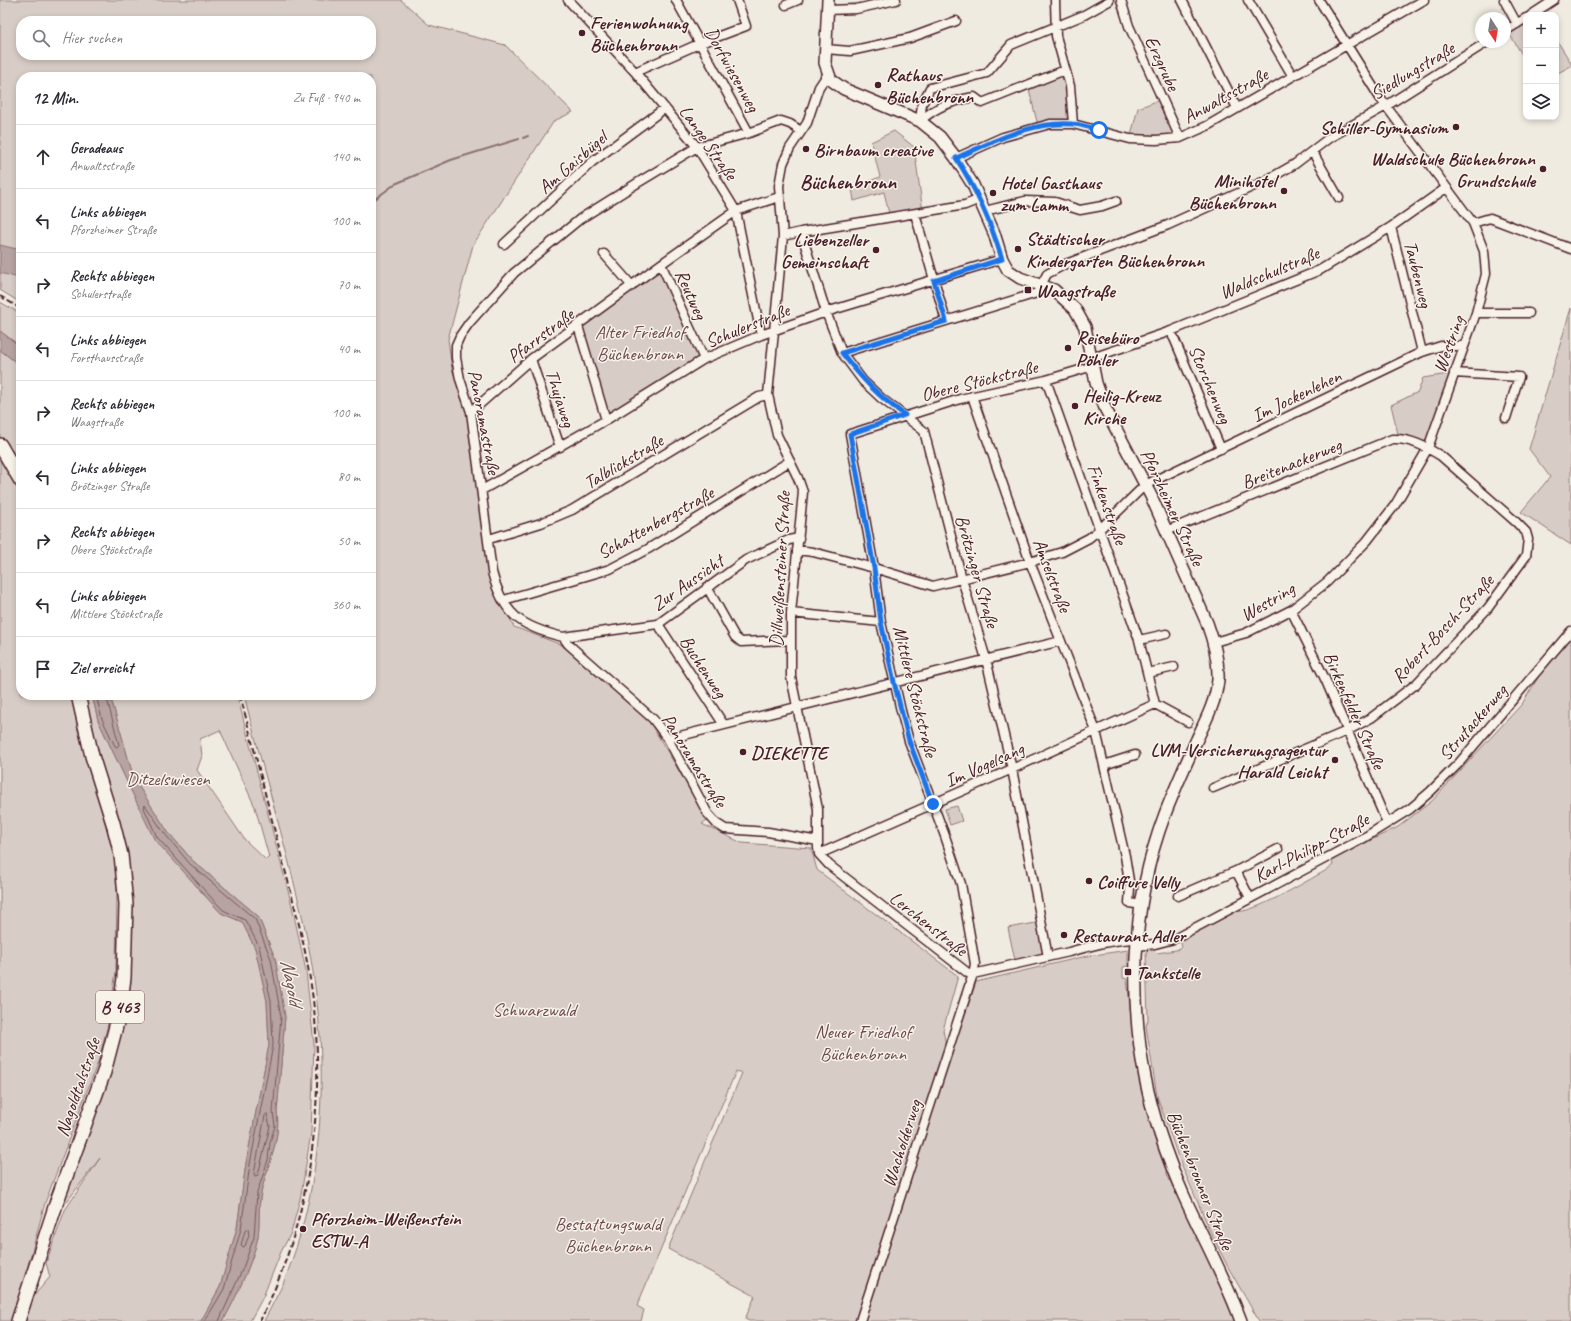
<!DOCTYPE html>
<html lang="de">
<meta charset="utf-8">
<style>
body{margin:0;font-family:Caveat,sans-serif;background:#f7f7f7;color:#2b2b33}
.controls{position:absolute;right:12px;top:12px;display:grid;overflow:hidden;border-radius:8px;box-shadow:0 2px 6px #0003}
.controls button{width:36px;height:36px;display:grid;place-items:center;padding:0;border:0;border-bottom:1px solid #e1e1e2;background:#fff;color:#2b2b33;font:20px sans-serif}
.compass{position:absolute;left:1475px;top:12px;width:36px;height:36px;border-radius:50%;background:#fff;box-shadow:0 2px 6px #0003;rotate:168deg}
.stop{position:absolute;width:12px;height:12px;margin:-9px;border:3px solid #1a73e8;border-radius:50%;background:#fff}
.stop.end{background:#1a73e8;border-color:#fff;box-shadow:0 1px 4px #0008}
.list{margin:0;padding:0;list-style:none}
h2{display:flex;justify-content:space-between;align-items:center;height:52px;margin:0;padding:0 16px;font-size:17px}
h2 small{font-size:13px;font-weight:400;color:#7c7c81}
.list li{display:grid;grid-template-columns:26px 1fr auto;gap:12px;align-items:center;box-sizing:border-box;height:64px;padding:0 16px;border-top:1px solid #e1e1e2}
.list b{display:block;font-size:15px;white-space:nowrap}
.list p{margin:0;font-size:13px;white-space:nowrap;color:#7c7c81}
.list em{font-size:13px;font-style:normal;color:#7c7c81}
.icon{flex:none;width:22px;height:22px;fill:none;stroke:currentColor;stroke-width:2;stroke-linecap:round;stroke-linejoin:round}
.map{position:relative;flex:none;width:1571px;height:1321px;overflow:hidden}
.search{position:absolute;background:#fff;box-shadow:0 2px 6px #0003;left:16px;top:16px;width:360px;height:44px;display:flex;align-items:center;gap:10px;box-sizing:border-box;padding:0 14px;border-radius:16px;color:#7c7c81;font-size:15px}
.panel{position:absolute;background:#fff;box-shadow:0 2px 6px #0003;left:16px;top:72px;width:360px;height:628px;border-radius:16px}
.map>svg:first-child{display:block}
.green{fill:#d8cdc6;stroke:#917678;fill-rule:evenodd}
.water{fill:#b7a4a2;stroke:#8b6f72}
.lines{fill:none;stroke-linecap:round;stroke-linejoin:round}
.shore{stroke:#76545b;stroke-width:1}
.stream{stroke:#8b6f72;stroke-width:2}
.minor-casing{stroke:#4a1f2b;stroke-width:11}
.secondary-casing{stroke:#4a1f2b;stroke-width:14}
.primary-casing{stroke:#4a1f2b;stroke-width:16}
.minor{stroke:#f7f3e8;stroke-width:8}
.secondary{stroke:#f7f3e8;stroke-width:11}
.primary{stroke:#f7f3e8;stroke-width:13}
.rail{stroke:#4a1f2b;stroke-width:2;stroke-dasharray:6 3;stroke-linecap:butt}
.route{stroke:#1a73e8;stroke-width:5}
.poi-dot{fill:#4a1f2b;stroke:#f7f3e8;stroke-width:1.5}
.labels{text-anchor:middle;stroke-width:3;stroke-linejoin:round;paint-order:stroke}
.shield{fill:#f7f3e8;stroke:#7e5f64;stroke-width:1}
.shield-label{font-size:18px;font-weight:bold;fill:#4a1f2b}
.poi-label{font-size:19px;font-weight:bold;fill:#4a1f2b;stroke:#f7f3e8;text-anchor:start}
.street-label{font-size:19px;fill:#4a1f2b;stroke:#f7f3e8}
.park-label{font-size:19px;fill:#6e4a52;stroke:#f7f3e8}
.water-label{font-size:20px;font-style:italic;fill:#704e55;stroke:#f7f3e8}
.quarter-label{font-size:21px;font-weight:bold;fill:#4a1f2b;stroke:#f7f3e8}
</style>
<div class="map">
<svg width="1571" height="1321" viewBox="0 0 1571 1321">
<rect width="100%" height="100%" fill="#f0ebe0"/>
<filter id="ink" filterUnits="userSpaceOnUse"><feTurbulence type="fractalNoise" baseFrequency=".025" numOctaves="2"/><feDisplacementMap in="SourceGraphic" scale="8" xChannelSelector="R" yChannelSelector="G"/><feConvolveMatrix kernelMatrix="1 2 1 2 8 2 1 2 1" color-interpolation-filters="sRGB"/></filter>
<g filter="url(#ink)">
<path class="green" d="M0,0h401l28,25 76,20 68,67 -19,9 -81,124 -25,94 4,30 17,47 24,169 21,42 48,18 87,76 59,98 -6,5 40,19 69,5 6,22 141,106 -15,54 3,15 -35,108 6,2 59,-173 111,-26 41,-6v16l-5,1v11l4,1 8,74 5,26 95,242h-486l-4,-2 10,-23 -87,-47 74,-176 -6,-2 -99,235 7,4 -3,11h-377c6,-12 13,-25 19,-37 48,-117 47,-252 18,-373 -17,-72 -39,-144 -57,-216h127v-618h-350v226l-21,-13zM21,21h350v34h-350z
M1526,18v43l-19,-31z
M1556,39l15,24v3l-15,8z
M1065,70l8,54 -35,2 -10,-41z
M1162,99l18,39 -50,1 8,-31z
M894,131l20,16 9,65 -33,6 -6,-26 -30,9 -2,-13 28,-11 -9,-35z
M660,269l41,89 -94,59 -26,-91z
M0,302l21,12v33l-21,-16z
M1571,308v237l-50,-33 29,-35 -21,-28z
M0,350l21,16v105l-21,-33z
M1454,373l-26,75 -29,-10 -8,-33 27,-13 5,-14z
M0,459l21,35v201h51l5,32 38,130 2,26 -1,88 -7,49 -10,39 -54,144 -32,118h-13z
M1571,637v684h-312l-31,-54 -18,-36 -33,-77 -20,-58 -11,-70 2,-6 -2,-67 2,-4h5l4,4 19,-3 6,-3 -2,-7 55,-29c15,5 73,-31 90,-40l8,-6 -1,-6 66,-32 34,-26 90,-97 17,-28z
M82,695h10l6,25 40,85 46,66 19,23 18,19 21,9 13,26 12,53 2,44 -23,118 -9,65 -17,59 -19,34h-176l7,-23 18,-21 -4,-14 19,-53 35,-52 -35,46 -2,-3 52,-149 15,-118 -30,-170z
M110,695h127l55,211 14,65 8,73 -3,89 -10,62 -10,38 -10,19 -18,45 -13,24h-27c11,-19 32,-64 35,-85 2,-14 0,-29 3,-43 6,-26 20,-53 16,-81l8,-95 -10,-59 -17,-42 -65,-55 -25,-29 -29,-45 -7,-15zM220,730l35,77 14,50 -3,3 -21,-20 -48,-70 5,-14 -2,-17z
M957,806l5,15 -12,4 -5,-16z
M1041,922l7,35 -32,8 -8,-37z"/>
<path class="water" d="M0,245l21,5v31l-6,-4 -15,-4z
M0,331l21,16v19l-21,-16z
M92,695h18l22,77 7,15 29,45 25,29 65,55 17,42 10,59 -8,95c4,28 -10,54 -16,81 -3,14 -1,29 -3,43 -3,21 -24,66 -35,85h-22l19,-34 17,-59 9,-65 23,-118 -2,-44 -12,-53 -13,-26 -21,-9 -67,-74 -56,-119z"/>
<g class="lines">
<path class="shore" d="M96,695l6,24 13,27 2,1 2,-2 -13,-50
M267,1114l3,12 -12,49 -3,1 -1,-2 11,-58z
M248,1229l1,6 -4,11 -2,1 -2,-2 4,-14z
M205,1321l19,-32 17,-60 9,-65 23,-119 -2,-44 -12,-55 -14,-26 -22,-10 -17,-18 -49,-55 -13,-29 1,-3 20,29 25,30 65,55 16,40 10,58 -8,95 2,14 -5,16 -2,18 -11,33 -3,44 -11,31 -24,53"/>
<path class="stream" d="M523,138l5,-2
M371,202l24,-18 56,-24 68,-21"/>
<defs>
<path id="minor" d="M568,0l67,72 62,75 39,64 25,124
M676,0l73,133
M1055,0l1,36 14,50 3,38
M1121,0l8,26 51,112
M1182,0l55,108
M1248,0l44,75
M1504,0l13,24
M786,5l12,-5
M827,10l29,-1 40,-9
M1531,15l23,-15
M1505,31l21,-13
M825,49l25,2 60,-13 46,-17
M635,72l66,-29 45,-17 -9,-26
M827,75l-8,12 -12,36 -17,25 -7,16 -4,22 4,50 -15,159 9,40 21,43 5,14 -12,121v64l27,132v39l1,6 10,11 139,108 5,1c32,-7 64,-15 96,-22 22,-6 45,-13 69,-13
M920,121l2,-17 8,-16 57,-15 24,-28 73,-30 25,-14
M920,121c17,-15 32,-20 54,-24l8,6 83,-33
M801,131l-11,-7 -9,-3 -32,12 -52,14 -58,35 -59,37 -66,54 -45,50 -9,13 -4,9v13l4,21 11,33 21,160c11,43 29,55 71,65l5,7 85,75 15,20 40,75 9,10 8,5 43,3 50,9
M1312,151l27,47
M956,158l47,-21 47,-13h23l57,15 26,1 24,-2 27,-12 217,-126
M985,211l40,-10 30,1 25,8 22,-4 14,-5
M915,214l31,107
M1473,223l17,-5 81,31
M1391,227l31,125
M801,232l25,80 16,41 21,28 18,17 43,33 38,148 24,80 26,110 36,188
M783,236l18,-4 164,-27 15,-6
M504,244l88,-82 73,-54
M604,254l28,32
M661,264l43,95
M1476,313h53
M578,326l28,94
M1171,331l50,118
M842,353l195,-60 10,-19 19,-10 102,-39 97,-44 30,-17 34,-26 57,-32 101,-64
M1092,358l79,-27 149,-61 71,-43 55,-39
M531,359l29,88
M1454,373l65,4 -13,41
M1046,380l93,260 16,64 33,18
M972,396l58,166 66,169 29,125 5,31 -1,16 13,2
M471,412l60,-53 130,-95 75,-53 43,-14
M482,490l124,-70 98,-61 57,-24 65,-23 176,-53
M1166,531l226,-92c18,-1 34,8 49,17l75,66 10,10 2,7 -2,17 -38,52 -72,76 -45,34 -24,13 -134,57
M489,539l52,-16 31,-13 187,-113 9,-2
M797,550l16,2 61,16 59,18 97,-24 32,-10 27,-14 11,-9 45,-44 277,-133 19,-6h23
M707,587l28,50 6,5 49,-2
M504,600l106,-31 38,-20 142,-88
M1291,610l35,71 61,142
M791,613l90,9
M658,624l66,101
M563,637l95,-13 88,-64 43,-20 10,-2
M1139,640l27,-6
M1214,642l32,-9 45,-23 36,-28 40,-41 28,-36 33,-57 48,-135 10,-39 -2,-23 -11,-28 -93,-125 -61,-98
M1148,673l26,-6
M668,739l393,-98
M1104,765l31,-10
M819,854l193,-85 143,-65
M1236,871l42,-22
M1178,896l58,-25 14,27
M1137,946l18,-2 19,-5 188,-100 48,-30 20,-17 29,-29 112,-132
M860,1321l113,-347 2,-10 -14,-80 -16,-48 -36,-95 -8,-30 -20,-89 -7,-54 -24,-134 110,-35 86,-19 47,-14"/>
<path id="secondary" d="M828,0l-3,63 6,17 13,9 76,32 20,16 16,21 17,27 21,48 8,26 6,11 12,8 34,12 21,19 10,18 11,56 9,25 46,88 56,127c7,19 12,37 11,57 -2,21 -12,40 -21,59 -11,25 -22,49 -32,75 -17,45 -27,95 -29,143 -3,88 12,157 47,237 19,42 42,83 58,127"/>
<path id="primary" d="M0,445l21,36
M18,1321l39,-120 47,-129 15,-57 5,-37 2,-74 -5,-49 -8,-32 -21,-67 -14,-61"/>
</defs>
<use href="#minor" class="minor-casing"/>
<use href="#secondary" class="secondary-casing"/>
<use href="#primary" class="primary-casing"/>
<use href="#minor" class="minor"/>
<use href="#secondary" class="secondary"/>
<use href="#primary" class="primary"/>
<path class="rail" d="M0,296l21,13
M240,695c14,53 27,107 41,160 13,48 26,96 32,145 13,109 -4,223 -53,321"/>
</g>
</g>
<g class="lines" filter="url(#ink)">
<path class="route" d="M933,804l-24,-63 -15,-59 -13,-60 -7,-54 -24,-134 55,-19c-28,-20 -42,-35 -63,-62l104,-32 -12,-40 68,-22c-11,-36 -25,-69 -46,-101 37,-16 75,-37 116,-34 9,0 18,4 27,6"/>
</g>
<g class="poi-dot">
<circle cx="582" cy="33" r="4"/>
<circle cx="878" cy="85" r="4"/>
<circle cx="1456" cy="127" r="4"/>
<circle cx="806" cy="149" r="4"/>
<circle cx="1543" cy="169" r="4"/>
<circle cx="1284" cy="191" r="4"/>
<circle cx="993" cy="193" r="4"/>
<circle cx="1018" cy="249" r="4"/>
<circle cx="876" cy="250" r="4"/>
<rect x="1024" y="286" width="8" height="8" rx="2"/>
<circle cx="1068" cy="348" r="4"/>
<circle cx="1075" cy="406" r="4"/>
<circle cx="743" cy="752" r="4"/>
<circle cx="1335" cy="760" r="4"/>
<circle cx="1089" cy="881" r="4"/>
<circle cx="1064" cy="935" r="4"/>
<rect x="1124" y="968" width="8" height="8" rx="2"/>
<circle cx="303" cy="1229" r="4"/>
</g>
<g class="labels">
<rect class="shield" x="96" y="991" width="48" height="32" rx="3"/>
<g class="shield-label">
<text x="120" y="1013">B 463</text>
</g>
<g class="poi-label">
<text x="590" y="29">Ferienwohnung<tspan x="590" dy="22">Büchenbronn</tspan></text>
<text x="886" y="81">Rathaus<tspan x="886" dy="22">Büchenbronn</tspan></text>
<text x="1448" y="134" text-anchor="end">Schiller-Gymnasium</text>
<text x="814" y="156">Birnbaum creative</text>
<text x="1535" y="165" text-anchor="end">Waldschule Büchenbronn<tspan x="1535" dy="22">Grundschule</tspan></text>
<text x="1276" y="187" text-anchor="end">Minihotel<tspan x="1276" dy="22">Büchenbronn</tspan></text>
<text x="1001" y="189">Hotel Gasthaus<tspan x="1001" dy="22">zum Lamm</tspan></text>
<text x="1026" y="245">Städtischer<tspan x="1026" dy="22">Kindergarten Büchenbronn</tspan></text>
<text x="868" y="246" text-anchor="end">Liebenzeller<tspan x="868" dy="22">Gemeinschaft</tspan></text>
<text x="1036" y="297">Waagstraße</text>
<text x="1076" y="344">Reisebüro<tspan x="1076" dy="22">Pöhler</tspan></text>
<text x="1083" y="402">Heilig-Kreuz<tspan x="1083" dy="22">Kirche</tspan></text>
<text x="1327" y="756" text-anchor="end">LVM-Versicherungsagentur<tspan x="1327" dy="22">Harald Leicht</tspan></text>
<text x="751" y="759">DIEKETTE</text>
<text x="1097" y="888">Coiffure Velly</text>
<text x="1072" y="942">Restaurant Adler</text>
<text x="1136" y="979">Tankstelle</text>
<text x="311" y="1225">Pforzheim-Weißenstein<tspan x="311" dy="22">ESTW-A</tspan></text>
</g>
<g class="street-label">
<text transform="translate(1163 63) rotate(65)" y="7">Erzgrube</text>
<text transform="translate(733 69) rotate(61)" y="7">Dorfwiesenweg</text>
<text transform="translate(1412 70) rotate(-31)" y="7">Siedlungstraße</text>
<text transform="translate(1225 95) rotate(-29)" y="7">Anwaltsstraße</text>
<text transform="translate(709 142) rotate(55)" y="7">Lange Straße</text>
<text transform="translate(572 162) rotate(-41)" y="7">Am Gaisbügel</text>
<text transform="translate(1269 272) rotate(-23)" y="7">Waldschulstraße</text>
<text transform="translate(1419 274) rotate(76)" y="7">Taubenweg</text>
<text transform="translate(692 294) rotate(66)" y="7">Reutweg</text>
<text transform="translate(747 325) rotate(-22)" y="7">Schulerstraße</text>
<text transform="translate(540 335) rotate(-37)" y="7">Pfarrstraße</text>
<text transform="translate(1448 344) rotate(-70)" y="7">Westring</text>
<text transform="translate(979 380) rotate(-14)" y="7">Obere Stöckstraße</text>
<text transform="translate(1211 384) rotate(67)" y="7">Storchenweg</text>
<text transform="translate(1296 395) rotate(-26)" y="7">Im Jockenlehen</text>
<text transform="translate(561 398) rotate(72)" y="7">Thujaweg</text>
<text transform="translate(485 422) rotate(79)" y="7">Panoramastraße</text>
<text transform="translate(623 461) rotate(-31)" y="7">Talblickstraße</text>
<text transform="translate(1291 463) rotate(-22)" y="7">Breitenackerweg</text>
<text transform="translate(1108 504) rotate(70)" y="7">Finkenstraße</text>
<text transform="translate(1173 507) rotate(65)" y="7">Pforzheimer Straße</text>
<text transform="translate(655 522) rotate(-29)" y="7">Schattenbergstraße</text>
<text transform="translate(779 569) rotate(-87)" y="7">Dillweißensteiner Straße</text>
<text transform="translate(978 571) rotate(74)" y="7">Brötzinger Straße</text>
<text transform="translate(1053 575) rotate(69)" y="7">Amselstraße</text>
<text transform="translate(687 582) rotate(-35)" y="7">Zur Aussicht</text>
<text transform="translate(1267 601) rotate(-30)" y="7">Westring</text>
<text transform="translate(1442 628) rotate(-47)" y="7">Robert-Bosch-Straße</text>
<text transform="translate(704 666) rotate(57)" y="7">Buchenweg</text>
<text transform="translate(916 691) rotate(76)" y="7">Mittlere Stöckstraße</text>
<text transform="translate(1355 710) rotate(66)" y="7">Birkenfelder Straße</text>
<text transform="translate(1472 722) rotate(-49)" y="7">Strutackerweg</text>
<text transform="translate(695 760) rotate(58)" y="7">Panoramastraße</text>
<text transform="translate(984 764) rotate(-24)" y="7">Im Vogelsang</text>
<text transform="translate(1311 847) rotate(-28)" y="7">Karl-Philipp-Straße</text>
<text transform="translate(929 923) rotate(38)" y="7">Lerchenstraße</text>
<text transform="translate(77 1087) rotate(-71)" y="7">Nagoldtalstraße</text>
<text transform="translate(901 1143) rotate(-72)" y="7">Wacholderweg</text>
<text transform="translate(1201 1180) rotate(68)" y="7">Büchenbronner Straße</text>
</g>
<g class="park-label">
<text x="640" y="338">Alter Friedhof<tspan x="640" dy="22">Büchenbronn</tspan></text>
<text x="168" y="785">Ditzelswiesen</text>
<text x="534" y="1016">Schwarzwald</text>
<text x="863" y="1038">Neuer Friedhof<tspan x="863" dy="22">Büchenbronn</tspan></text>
<text x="608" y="1230">Bestattungswald<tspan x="608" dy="22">Büchenbronn</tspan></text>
</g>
<g class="water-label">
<text transform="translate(292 982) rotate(79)" y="7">Nagold</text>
</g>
<g class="quarter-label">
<text x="848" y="189">Büchenbronn</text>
</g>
</g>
</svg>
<div class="controls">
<button>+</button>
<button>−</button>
<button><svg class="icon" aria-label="layers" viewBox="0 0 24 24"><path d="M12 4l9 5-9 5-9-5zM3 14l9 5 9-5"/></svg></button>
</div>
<svg class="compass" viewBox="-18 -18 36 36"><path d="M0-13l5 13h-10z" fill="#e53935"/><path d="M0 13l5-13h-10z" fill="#7c7c81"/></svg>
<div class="stop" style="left:1099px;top:130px"></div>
<div class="stop end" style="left:933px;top:804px"></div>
<div class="search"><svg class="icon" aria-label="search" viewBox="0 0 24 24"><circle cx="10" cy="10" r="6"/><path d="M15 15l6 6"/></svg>Hier suchen</div>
<section class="panel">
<h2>12 Min.<small>Zu Fuß · 940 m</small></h2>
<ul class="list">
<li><svg class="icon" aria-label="ahead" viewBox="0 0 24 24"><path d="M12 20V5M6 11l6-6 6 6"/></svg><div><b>Geradeaus</b><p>Anwaltsstraße</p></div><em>140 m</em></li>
<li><svg class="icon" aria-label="left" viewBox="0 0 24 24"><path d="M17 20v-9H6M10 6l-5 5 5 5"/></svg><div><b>Links abbiegen</b><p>Pforzheimer Straße</p></div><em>100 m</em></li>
<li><svg class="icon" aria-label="right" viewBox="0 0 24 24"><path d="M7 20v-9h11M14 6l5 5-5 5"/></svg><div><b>Rechts abbiegen</b><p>Schulerstraße</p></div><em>70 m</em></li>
<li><svg class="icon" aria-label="left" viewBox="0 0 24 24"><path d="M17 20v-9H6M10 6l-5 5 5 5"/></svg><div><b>Links abbiegen</b><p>Forsthausstraße</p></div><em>40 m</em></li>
<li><svg class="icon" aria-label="right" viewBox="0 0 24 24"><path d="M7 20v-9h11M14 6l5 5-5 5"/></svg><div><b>Rechts abbiegen</b><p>Waagstraße</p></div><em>100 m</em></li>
<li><svg class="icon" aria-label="left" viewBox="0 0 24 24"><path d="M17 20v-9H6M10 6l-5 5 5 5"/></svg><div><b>Links abbiegen</b><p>Brötzinger Straße</p></div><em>80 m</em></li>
<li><svg class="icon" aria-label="right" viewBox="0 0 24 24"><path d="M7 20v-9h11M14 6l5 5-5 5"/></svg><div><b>Rechts abbiegen</b><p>Obere Stöckstraße</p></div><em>50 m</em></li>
<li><svg class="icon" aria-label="left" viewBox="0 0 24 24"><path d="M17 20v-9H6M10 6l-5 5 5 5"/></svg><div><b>Links abbiegen</b><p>Mittlere Stöckstraße</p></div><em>360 m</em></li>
<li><svg class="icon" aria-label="arrive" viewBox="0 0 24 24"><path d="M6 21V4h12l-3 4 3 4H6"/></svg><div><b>Ziel erreicht</b></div></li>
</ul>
</section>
</div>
